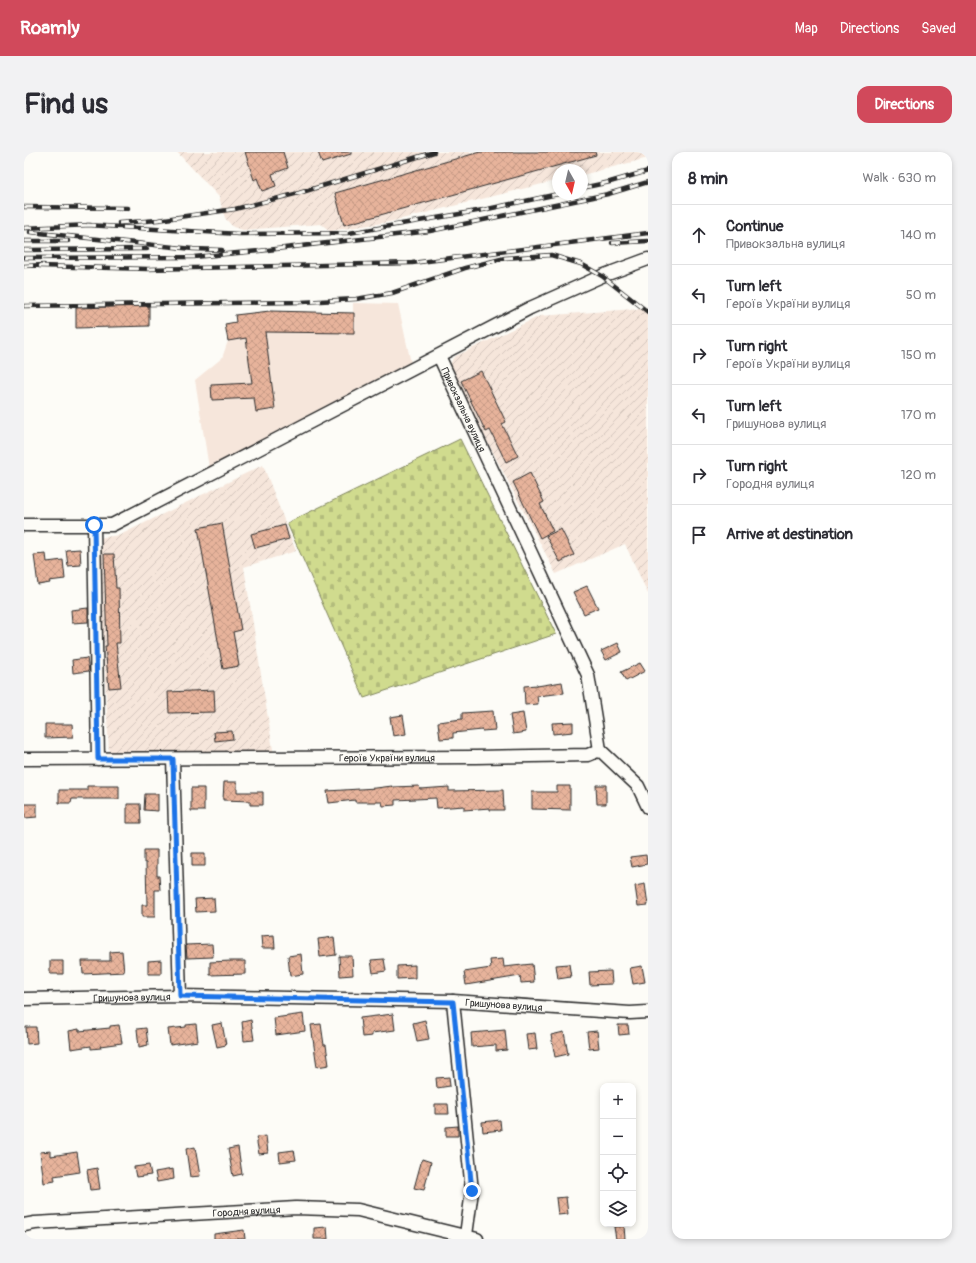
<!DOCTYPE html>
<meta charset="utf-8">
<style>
body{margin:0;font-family:Pangolin,sans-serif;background:#f2f2f3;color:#2b2b33}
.controls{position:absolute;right:12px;bottom:12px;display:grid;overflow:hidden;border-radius:8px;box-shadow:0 2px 6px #0003}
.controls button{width:36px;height:36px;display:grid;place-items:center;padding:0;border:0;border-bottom:1px solid #e1e1e2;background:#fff;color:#2b2b33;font:20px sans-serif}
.compass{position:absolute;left:528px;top:12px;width:36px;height:36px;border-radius:50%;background:#fff;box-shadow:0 2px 6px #0003;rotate:172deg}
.stop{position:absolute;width:12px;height:12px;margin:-9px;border:3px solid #1a73e8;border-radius:50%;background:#fff}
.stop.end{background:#1a73e8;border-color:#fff;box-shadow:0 1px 4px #0008}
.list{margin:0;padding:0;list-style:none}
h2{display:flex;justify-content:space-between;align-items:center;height:52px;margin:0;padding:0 16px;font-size:17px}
h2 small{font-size:13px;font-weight:400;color:#7c7c81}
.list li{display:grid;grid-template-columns:26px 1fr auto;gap:12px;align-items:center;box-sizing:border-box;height:60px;padding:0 16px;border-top:1px solid #e1e1e2}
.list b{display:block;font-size:15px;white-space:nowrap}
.list p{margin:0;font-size:13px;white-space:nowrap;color:#7c7c81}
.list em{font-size:13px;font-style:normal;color:#7c7c81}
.icon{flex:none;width:22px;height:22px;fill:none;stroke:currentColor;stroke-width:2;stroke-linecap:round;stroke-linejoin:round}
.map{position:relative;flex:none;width:624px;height:1087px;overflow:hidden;border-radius:12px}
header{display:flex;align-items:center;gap:24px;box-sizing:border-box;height:56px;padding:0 20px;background:#d1495b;color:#fff}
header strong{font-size:19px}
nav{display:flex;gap:22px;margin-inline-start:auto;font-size:14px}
.intro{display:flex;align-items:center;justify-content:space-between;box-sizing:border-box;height:96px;padding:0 24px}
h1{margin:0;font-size:28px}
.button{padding:10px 18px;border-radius:12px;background:#d1495b;color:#fff;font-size:14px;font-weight:700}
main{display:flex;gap:24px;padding:0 24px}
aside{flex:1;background:#fff;border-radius:12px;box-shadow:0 2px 6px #0003}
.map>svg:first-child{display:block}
.built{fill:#f6e6db}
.industrial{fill:url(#industrial-furrows)}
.cemetery{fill:url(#cemetery-stones);stroke:#7e835c}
.building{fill:url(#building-cross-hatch);stroke:#2b2b2b}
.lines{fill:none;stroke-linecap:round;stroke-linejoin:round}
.minor-casing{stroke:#2b2b2b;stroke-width:15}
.minor{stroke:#fdfcf7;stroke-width:12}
.rail-casing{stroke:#2b2b2b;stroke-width:4.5}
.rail{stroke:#fdfcf7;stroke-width:3;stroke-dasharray:9;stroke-linecap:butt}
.route{stroke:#1a73e8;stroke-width:5}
.labels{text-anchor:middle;stroke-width:3;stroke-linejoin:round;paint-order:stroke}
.street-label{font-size:10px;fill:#2b2b2b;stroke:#fdfcf7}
</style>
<header>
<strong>Roamly</strong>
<nav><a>Map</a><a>Directions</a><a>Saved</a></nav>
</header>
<div class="intro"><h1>Find us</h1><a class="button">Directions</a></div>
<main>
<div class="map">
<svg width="624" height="1087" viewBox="0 0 624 1087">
<defs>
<pattern id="industrial-furrows" width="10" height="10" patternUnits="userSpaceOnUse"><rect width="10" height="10" fill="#f6e6db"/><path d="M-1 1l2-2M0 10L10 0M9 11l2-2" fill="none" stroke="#d3c5bc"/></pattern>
<pattern id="cemetery-stones" width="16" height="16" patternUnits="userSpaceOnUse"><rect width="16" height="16" fill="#d0db8e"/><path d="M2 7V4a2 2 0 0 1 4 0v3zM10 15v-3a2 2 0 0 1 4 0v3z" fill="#b3bc7b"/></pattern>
<pattern id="building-cross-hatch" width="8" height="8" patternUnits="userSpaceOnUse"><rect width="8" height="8" fill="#e7b39b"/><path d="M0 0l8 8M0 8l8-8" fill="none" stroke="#c69a86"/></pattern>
</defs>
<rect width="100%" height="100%" fill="#fdfcf7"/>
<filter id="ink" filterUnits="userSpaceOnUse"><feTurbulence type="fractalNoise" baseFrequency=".025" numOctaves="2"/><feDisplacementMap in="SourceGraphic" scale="8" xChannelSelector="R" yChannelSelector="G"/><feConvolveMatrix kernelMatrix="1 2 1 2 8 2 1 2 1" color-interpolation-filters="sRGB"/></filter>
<g filter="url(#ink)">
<path class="built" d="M329,151l45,1 13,59 -202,105 -14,-88 27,-22 6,-17 -3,-17 11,-2 -1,-7 35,-4 83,2z"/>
<path class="industrial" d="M153,0h471v6l-66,17v-5h-24v10l-169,42 -59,9 -9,-7 -78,6 -10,-3 -8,-9 -6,-21z
M624,156v286l-23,-50 -69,30 -106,-205v-4l3,-7 3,-2 84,-40z
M239,313l33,86 -52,16 30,189 -165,-2 -11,-216 22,-3z"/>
<path class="cemetery" d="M436,287l96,195 -192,64 -77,-175z"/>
<path class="building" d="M221,0h38l5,16 -16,6 4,12 -14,5 -5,-13 -3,2z
M294,0h33v2l-29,9z
M456,0h115l1,3 -252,70 -9,-32z
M125,154v20l-73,2v-20z
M246,159l84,2v20l-89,-1 10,77 -19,3 -2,-14 -42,2 -1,-15 41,-2 -6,-45 -18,3 -3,-17 11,-2 -1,-7z
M457,219l25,51 -4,2 16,32 -12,6 -16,-32 -4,2 -25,-51z
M506,321l14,29 -4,2 13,27 -13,7 -27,-56z
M198,371l19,107 -8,2 6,34 -16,3 -25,-141z
M261,373l4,14 -34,9 -4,-14z
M537,377l13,26 -14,7 -14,-26z
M56,397l1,16 -13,1 -2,-16z
M22,402l1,8 16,-2 2,19 -16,2 1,2 -12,2 -4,-30z
M80,402h10l2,34h3l1,55h-4l5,44 -12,1 -4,-42h2z
M563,434l11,22 -14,6 -11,-22z
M64,456v14l-16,1 -1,-13z
M594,491l4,9 -16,8 -5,-9z
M63,506l2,13 -16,2 -1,-13z
M616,511l5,8 -19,10 -5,-9z
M538,530l2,11 -27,3 1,8 -13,1 -1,-19 13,-1v1z
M190,538l1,22 -46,1 -1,-21z
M469,559l2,19 -13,1v-1l-29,3v5l-13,1 -2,-17 24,-3v-6z
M499,561l3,19 -13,2 -3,-19z
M379,563l3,19 -13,2 -3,-19z
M549,570v10l-20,2 -1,-11z
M21,572h27l1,13 -28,1z
M208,579l1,8 -18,2 -1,-9z
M200,630h13v10h26v13h-13v-4l-27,-1z
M572,633h10v19h-9z
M63,634h32v13h-47l-1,4h-12v-13h28z
M368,634l1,1 26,-1 1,3 29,-2v4l54,-1 1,20h-14v-2l-26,2v-4l-27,2 -1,-10 -41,2v5l-12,1 -1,-4h-27v-2l-26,3 -2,-12 49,-3z
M533,634h13v24l-38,-1v-17h25z
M167,636h13v23h-13z
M121,642h13v17l-14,-1z
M0,652h13v13l-12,1z
M103,652h13l1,19h-14z
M120,698h13v26h2l1,14h-5v27h-13v-12h5l-1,-42h-2z
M168,701h13v13h-13z
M622,703l1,9 -15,3 -2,-10z
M621,732l3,21 -10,1 -3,-20z
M190,746l1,13 -19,1 -1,-13z
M250,783l1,13h-13l-1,-12z
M310,785l2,18 -16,2 -2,-18z
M188,792l1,13 -26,1 -1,-13z
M98,799l2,21 -41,2 -1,-13h28v-9z
M277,802l2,20 -13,2 -2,-20z
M315,804h13l1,19 -13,1z
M360,807l2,12 -13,2 -2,-13z
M479,807l1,8 28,-3 2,18 -13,1 -1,-7 -54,9 -2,-13 27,-4 -1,-8z
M137,808v14h-13v-13z
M26,809h13v13h-13z
M207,809h14v13l-35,1v-13z
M545,812l2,13 -13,2 -2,-14z
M391,813v13l-18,1v-13z
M618,814l3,16 -12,2 -3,-16z
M587,819l1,13 -22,1 -1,-13z
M279,862l2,17 -29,4 -2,-17z
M369,862l2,16 -23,3v3l-10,1 -2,-19z
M227,868l3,20 -10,1 -2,-19z
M401,868l4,19 -12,2 -4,-18z
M198,871l4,22 -9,2 -5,-22z
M172,872l2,17 -28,4 -2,-16 18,-2v-2z
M297,872l3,21h2l3,20 -12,2 -6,-42z
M95,873l3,18 -22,3 1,2 -10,1v-3l-20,3 -2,-18 10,-2v2l31,-3v-2z
M594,873h10l1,9 -10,1z
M2,875h10l1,16 -10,1z
M122,876l2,17 -9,2 -2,-18z
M481,878l2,20 -11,1v-6l-24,2 -1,-14z
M573,879l2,17 -10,1 -2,-17z
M540,880l4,22 -13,3 -4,-22z
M511,881l2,16 -9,1 -2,-16z
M425,925l1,9 -13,2 -1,-10z
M411,952h13l1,10h-14z
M476,968l1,10 -18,2 -1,-10z
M434,974v10h-12v-9z
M242,984l2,17 -9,1 -3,-17z
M171,995l5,29 -10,1 -4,-28z
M214,995l4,27 -9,2 -5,-27z
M270,998l2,10 -16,2 -1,-10z
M27,999v5l26,-4 3,20 -26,4 1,5 -11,2 -4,-31z
M398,1007l9,3 -7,28 -10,-2z
M125,1013l2,10 -15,2 -2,-10z
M73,1016l3,21 -10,1 -3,-20z
M149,1017l1,10 -17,3 -2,-10z
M542,1045l2,17 -10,1 -2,-17z
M600,1074l1,13h-9l-2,-12z
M303,1075l1,12h-14v-11z
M220,1078l1,9h-31v-5z"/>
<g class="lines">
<defs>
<g id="minor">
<path id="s1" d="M415,204l149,319 12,75 38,36 10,21"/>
<path d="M0,373h88l418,-217 72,-32 46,-17"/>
<path d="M70,373l4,234"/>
<path id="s2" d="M0,607l452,-2 112,-2 12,-5"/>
<path d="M149,607l7,237"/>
<path id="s3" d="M0,847l156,-3 273,5 177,12 18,-1"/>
<path d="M429,849l19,190 -6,44"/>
<path id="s4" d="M0,1073l11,-2 261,-15 62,2 119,29"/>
</g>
</defs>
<use href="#minor" class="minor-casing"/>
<use href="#minor" class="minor"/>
<defs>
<path id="rail" d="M558,36l28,-6 38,-11
M0,55l104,1
M95,71l39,-3 77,-11 64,-16 135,-41
M63,73l152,9 110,-1 134,-23 75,-16
M0,76l67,-3
M6,80l163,17 29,1
M0,89h44
M588,91l36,-2
M0,98l123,-1
M0,106l170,-1 65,-6 171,-20 178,-37 40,-12
M0,114l20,-1
M15,114l109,3 264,-6 236,-30
M0,154l278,-4 54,-3 36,-6 73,-25 40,-10 46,-3 30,9 21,12 46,36"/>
</defs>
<use href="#rail" class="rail-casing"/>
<use href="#rail" class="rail"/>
</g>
</g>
<g class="lines" filter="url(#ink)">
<path class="route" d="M70,373l4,234h75l7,237 273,6 19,189"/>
</g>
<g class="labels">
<g class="street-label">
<text dy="4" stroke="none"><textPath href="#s1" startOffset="59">Привокзальна вулиця</textPath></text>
<text dy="4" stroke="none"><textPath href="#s2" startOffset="363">Героїв України вулиця</textPath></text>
<text dy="4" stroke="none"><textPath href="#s3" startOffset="108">Гришунова вулиця</textPath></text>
<text dy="4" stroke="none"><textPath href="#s3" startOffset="480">Гришунова вулиця</textPath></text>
<text dy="4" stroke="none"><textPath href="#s4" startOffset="223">Городня вулиця</textPath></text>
</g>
</g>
</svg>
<div class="controls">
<button>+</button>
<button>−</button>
<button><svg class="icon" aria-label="locate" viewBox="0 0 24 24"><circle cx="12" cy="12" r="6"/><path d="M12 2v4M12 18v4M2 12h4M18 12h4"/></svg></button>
<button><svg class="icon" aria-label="layers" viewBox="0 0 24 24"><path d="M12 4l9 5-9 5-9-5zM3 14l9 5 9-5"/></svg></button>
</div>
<svg class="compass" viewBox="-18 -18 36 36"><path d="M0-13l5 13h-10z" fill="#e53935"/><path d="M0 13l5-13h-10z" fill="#7c7c81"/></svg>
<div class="stop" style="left:70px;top:373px"></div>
<div class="stop end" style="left:448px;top:1039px"></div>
</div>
<aside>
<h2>8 min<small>Walk · 630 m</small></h2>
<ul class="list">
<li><svg class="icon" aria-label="ahead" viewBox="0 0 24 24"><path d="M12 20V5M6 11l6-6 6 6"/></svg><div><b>Continue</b><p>Привокзальна вулиця</p></div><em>140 m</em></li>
<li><svg class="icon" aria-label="left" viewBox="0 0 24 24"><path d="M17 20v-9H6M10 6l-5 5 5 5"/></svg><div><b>Turn left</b><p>Героїв України вулиця</p></div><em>50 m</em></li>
<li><svg class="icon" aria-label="right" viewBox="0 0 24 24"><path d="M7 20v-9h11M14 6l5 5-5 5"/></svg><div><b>Turn right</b><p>Героїв України вулиця</p></div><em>150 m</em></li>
<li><svg class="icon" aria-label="left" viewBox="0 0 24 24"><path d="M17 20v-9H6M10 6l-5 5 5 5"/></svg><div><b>Turn left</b><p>Гришунова вулиця</p></div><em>170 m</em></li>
<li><svg class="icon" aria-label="right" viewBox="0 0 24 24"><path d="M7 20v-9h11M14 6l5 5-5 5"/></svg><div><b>Turn right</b><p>Городня вулиця</p></div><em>120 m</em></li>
<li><svg class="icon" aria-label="arrive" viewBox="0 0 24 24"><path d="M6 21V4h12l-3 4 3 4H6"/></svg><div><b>Arrive at destination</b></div></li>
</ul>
</aside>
</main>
